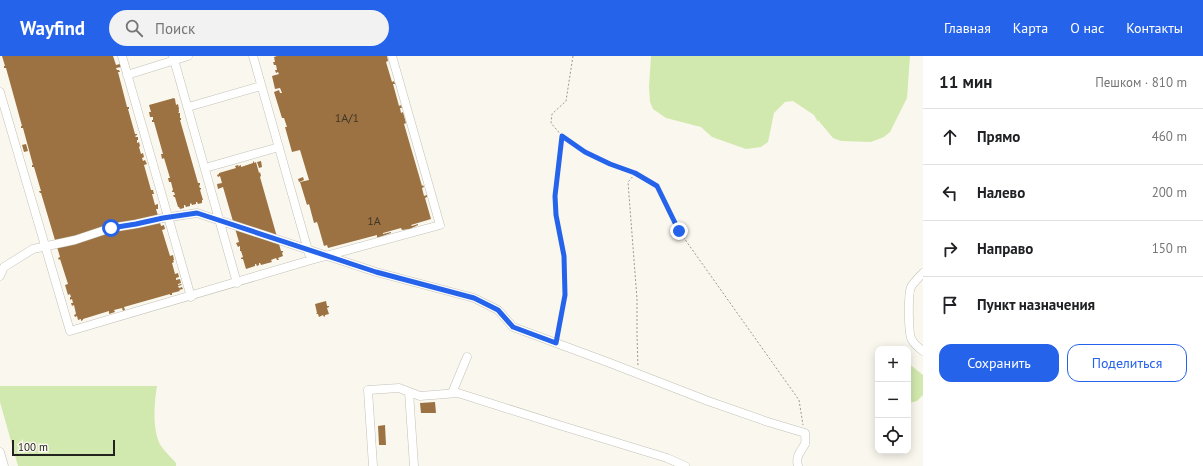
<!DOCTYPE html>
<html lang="ru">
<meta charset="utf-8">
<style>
body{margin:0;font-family:"PT Sans",sans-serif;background:#f2f2f2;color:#202124}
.controls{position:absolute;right:12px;bottom:12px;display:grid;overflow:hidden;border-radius:8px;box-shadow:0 2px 10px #0003}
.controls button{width:36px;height:36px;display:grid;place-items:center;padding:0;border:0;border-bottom:1px solid #e0e0e0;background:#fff;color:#202124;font:20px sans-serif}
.scale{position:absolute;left:12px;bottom:10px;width:103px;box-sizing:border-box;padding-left:4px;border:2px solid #22221e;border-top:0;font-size:11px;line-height:14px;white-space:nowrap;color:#22221e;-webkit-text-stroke:3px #faf8ee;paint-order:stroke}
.stop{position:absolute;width:12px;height:12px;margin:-9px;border:3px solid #2563eb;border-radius:50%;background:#fff}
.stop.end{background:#2563eb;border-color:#fff;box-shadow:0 1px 4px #0008}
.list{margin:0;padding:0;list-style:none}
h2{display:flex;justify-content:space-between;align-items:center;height:52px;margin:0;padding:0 16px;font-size:17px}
h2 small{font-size:13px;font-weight:400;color:#757577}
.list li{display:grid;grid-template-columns:26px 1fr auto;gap:12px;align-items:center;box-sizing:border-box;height:56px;padding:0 16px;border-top:1px solid #e0e0e0}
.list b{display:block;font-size:15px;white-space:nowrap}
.list em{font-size:13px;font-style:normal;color:#757577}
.actions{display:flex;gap:8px;padding:12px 16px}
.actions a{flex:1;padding:9px 0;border:1px solid #2563eb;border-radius:12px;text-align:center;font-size:14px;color:#2563eb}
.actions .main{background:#2563eb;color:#fff}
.icon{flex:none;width:22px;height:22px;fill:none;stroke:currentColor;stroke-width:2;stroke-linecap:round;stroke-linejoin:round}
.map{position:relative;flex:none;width:923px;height:410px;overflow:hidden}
header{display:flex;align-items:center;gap:24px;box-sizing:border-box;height:56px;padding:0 20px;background:#2563eb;color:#fff}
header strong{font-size:19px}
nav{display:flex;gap:22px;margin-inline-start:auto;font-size:14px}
.search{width:280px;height:36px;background:#f2f2f2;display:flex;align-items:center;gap:10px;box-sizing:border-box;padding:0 14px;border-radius:22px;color:#757577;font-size:15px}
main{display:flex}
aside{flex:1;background:#fff}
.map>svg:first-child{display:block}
.green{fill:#d1e8ae}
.building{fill:#9c7242}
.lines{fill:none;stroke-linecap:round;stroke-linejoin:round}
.minor-casing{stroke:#c2c1b7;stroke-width:9}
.path{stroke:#9a9992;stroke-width:1;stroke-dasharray:2 2;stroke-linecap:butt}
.minor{stroke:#fff;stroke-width:8}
.route{stroke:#2563eb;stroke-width:5}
.labels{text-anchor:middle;stroke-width:4;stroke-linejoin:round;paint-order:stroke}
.number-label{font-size:12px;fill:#403627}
</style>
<header>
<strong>Wayfind</strong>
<div class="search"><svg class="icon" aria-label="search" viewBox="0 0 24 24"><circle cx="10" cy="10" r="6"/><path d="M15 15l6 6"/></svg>Поиск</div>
<nav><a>Главная</a><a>Карта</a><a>О нас</a><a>Контакты</a></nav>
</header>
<main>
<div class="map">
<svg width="923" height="410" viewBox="0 0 923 410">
<rect width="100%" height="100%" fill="#faf8ee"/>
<path class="green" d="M651,0h259l-3,42 -17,34 -6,5 -13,5 -30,-1 -8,-3 -15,-18v2l-4,-7 -21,-14 -8,1 -11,11 -6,29 -7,5 -15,2 -34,-12 -11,-10 -35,-9 -13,-9 -3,-7 -1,-15z
M908,307l15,12v20l-6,6 -8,2 -1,-1z
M157,330c-3,17 -5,45 4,60 4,6 10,11 15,17v3h-158l-18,-64v-16z"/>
<path class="building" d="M2,0h111l3,9 4,-1 1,3 -5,1 1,2h2l1,2h-2l9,35h2v2h-1l7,25h2v1l-2,1 1,1h2v3h-1v3l2,-1 1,4 -1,1 2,7 2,-1 1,4 -2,1 1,3 2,-1 2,4 -3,1 7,25h2l1,4h-2l3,11 3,-1v5h-2l5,17 3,-1 1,4 -3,1 8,26 3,-1 1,5h-1l1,2 -2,1 3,11 3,-1 1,4 -3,1v2l4,-1 1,4 -3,1v1l3,-1 1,1 -4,1 1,2 3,-1 1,2 -4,1 1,1 -8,2v2h-2v-1l-46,13 1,3 -2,1 -1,-3 -8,2 1,2 -6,2v-3l-26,8v1l-2,1v-2l-3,1 -1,-4 -2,1 -1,-2 2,-1 -2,-9 -2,1 -1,-3h2l-1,-4 -2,1v-3h1l-1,-3 -2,1 -3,-10 3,-1 -8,-25 -1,1 -1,-2 2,-1 -19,-64h-1l-1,-2h2l-7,-24h-2v-2h1l-10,-37h-2v-2h1l-16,-58h-2v-2h1z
M277,0h110l1,5 -2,1 6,20 2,-1 1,3h-2l6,22 2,-1 1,3h-2l1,5 2,-1 3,11 -2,1 18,62 1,-1 1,2 -2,1 2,8 3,-1v2l-2,1 6,21 -20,6 1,1 6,-2v1l-8,4 -8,1 -1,-2 -18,5v1l8,-2v1l-14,5v-3l-49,13 -1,-3 -3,1 -6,-21 -1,-3 -3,1 -5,-19 -2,1 -7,-23 9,-2 -9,-30 -8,2 -7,-25h2l-3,-9h-2l-8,-26 5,-2 1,3h2l-2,-5 -5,1 -3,-13 7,-2 -1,-2 -2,1 -1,-3h2l-1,-5h-2l-1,-3h2l-1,-5z
M174,42l1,1 1,6 2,-1 1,5 -1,2 1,-1v2l-1,1h2v5h1v2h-1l18,63h2v2l-1,1 1,2h1v1l-1,1 3,10h-1v3l-4,1 -1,-2h-1v2l-4,1 -1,-2 -1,1v2l-4,1 -1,-2h-1v3l-4,1 -1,-2h-1l-3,-10h-1l-1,-2h2l-1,-3h-2v-1l1,-1 -2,-8h-2l-1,-4h2l-6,-20 -2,1 -1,-5h2l-9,-32h-2v-2h1v-3h-3l-1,-5h2l-2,-7z
M26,88l2,7 -4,1 -2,-7z
M254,105v2l2,-1 3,11 1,-1 1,4 -1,1 21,74h2v1l-1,1 1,3 -5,2 1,2h-2l-1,-2 -5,2 1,2 -11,3 -1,-2h-1v2l-2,1 -1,-2h-1v2l-9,3 -3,-10h-2v-1l2,-1 -2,-6h-1v-5l-2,1 -2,-4 3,-1 -16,-55 -5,2 -1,-5 5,-1 -2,-7 -2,1 -1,-2 2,-1v-1l17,-5 -1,-2 3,-1 1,2v-1l2,-1v2l12,-4v-1z
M261,105l1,6 -3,1 -2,-6z
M303,121l1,3 -5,2 -1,-3z
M326,245l1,5h2v1l-2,1 2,6 -4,1v1l-1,1 -1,-2 -4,2 -1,-3h-1l-1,-1h1l-2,-9z
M435,346l1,11h-15l-1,-10z
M385,369l1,20h-7l-1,-19z"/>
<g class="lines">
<defs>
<path id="minor" d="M122,0l69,241
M173,0l64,227
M253,0l56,198
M127,19l61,-19
M0,36l70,239 241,-71 129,-35 -48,-169
M188,51l73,-21
M205,112l74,-21
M923,217c-4,4 -9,9 -12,14 -3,7 -3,47 1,53 2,4 7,8 11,11
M0,220l4,-9 29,-18 42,-9 36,-12 25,-4 27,-6 34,-5 179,59 98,26 24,12 15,17 97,36 98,38 60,21 37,11c0,4 1,7 0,11 -4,7 -10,13 -7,22
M409,336l5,74
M452,337l15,-36
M0,396l4,14
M373,410l-5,-76 31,-2 21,8 38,-3 101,32 108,33 18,8"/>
</defs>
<use href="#minor" class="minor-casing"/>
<path class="path" d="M573,0l-7,45 -14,13 -1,9 11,13 23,16 25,12 25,9 22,13 22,45 120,169 4,25
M635,118l-7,8 9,117v37l1,30
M557,279l8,-40 -1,-39 -8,-41 -1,-19 7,-59"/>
<use href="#minor" class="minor"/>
</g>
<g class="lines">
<path class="route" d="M111,172l25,-4 27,-6 34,-5 179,59 98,26 24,12 15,17 43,16 9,-48 -1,-39 -8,-41 -1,-19 7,-60 23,16 25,12 25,9 22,13 22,45"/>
</g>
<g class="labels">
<g class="number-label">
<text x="347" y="66">1А/1</text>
<text x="374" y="169">1А</text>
</g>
</g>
</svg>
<div class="controls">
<button>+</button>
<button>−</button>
<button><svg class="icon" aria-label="locate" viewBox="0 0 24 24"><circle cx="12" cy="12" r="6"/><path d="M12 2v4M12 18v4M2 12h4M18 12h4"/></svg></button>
</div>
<div class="scale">100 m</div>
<div class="stop" style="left:111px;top:172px"></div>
<div class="stop end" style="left:679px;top:175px"></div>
</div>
<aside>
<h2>11 мин<small>Пешком · 810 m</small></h2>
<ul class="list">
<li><svg class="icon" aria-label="ahead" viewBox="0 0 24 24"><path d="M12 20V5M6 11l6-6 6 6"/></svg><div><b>Прямо</b></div><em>460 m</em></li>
<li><svg class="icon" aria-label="left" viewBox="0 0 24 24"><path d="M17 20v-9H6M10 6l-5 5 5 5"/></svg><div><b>Налево</b></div><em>200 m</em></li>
<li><svg class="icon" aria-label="right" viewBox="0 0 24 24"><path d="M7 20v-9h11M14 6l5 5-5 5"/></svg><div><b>Направо</b></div><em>150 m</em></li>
<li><svg class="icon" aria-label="arrive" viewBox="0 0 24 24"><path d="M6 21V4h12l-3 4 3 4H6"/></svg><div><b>Пункт назначения</b></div></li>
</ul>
<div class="actions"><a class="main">Сохранить</a><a>Поделиться</a></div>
</aside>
</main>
